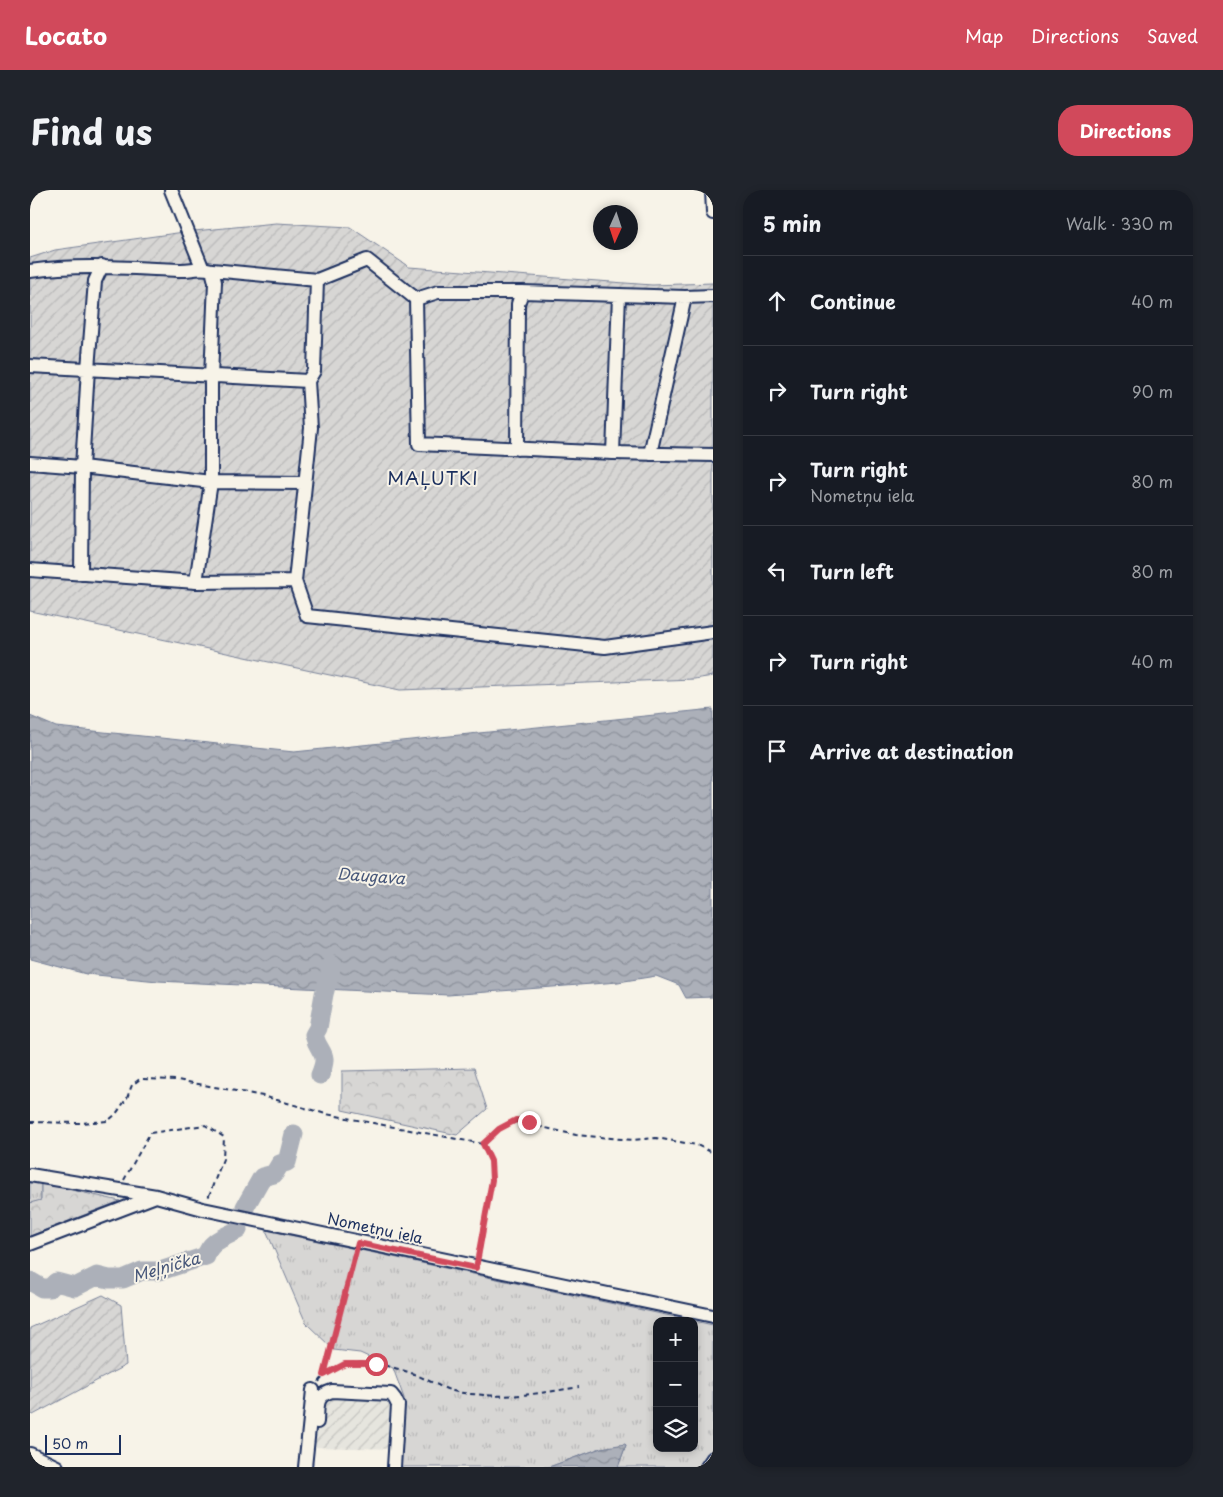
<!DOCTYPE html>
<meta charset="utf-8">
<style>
body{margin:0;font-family:"Playpen Sans",sans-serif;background:#20242c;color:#f1f3f6}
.controls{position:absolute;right:15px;bottom:15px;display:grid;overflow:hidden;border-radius:10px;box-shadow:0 2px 8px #0003}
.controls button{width:45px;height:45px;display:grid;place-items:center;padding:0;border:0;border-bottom:1px solid #363941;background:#171b24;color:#f1f3f6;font:25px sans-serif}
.compass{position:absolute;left:563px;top:15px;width:45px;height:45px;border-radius:50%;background:#171b24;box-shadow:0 2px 8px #0003;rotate:183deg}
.scale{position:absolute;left:15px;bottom:12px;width:76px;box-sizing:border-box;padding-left:5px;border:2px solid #1b2f5e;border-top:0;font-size:14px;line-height:18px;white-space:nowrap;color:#1b2f5e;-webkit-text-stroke:4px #f7f3e8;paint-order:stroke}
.stop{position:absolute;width:15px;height:15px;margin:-11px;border:4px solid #d1495b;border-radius:50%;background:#fff}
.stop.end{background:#d1495b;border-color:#fff;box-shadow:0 1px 5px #0008}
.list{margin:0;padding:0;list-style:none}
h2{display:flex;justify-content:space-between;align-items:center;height:65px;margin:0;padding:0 20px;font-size:21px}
h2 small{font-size:16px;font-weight:400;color:#9ea1a6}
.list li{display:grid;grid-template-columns:32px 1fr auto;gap:15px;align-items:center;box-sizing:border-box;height:90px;padding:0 20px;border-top:1px solid #363941}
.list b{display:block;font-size:19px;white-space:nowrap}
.list p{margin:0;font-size:16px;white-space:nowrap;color:#9ea1a6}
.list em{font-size:16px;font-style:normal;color:#9ea1a6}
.icon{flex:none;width:28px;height:28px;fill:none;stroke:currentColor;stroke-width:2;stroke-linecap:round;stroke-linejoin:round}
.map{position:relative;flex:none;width:683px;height:1277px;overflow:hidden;border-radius:20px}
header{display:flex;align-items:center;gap:30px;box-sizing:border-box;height:70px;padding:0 25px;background:#d1495b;color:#fff}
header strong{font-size:24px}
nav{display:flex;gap:28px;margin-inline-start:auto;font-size:18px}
.intro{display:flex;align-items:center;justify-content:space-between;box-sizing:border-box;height:120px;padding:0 30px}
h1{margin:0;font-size:35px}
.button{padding:12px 22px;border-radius:20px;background:#d1495b;color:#fff;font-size:18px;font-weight:700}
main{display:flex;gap:30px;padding:0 30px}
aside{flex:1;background:#171b24;border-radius:20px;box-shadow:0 2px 8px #0003}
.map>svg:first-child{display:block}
.industrial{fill:url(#industrial-furrows)}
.grass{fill:url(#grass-tufts);stroke:#798299;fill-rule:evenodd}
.forest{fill:url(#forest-crowns);stroke:#798299}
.garden{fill:url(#garden-furrows);stroke:#798299}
.water{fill:url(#water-waves);stroke:#727c95}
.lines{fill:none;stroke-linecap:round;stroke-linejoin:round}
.river{stroke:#acb0b9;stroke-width:19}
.minor-casing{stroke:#1b2f5e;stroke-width:16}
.path{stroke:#1b2f5e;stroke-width:2;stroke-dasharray:5 4;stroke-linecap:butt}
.minor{stroke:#f7f3e8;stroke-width:12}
.route{stroke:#d1495b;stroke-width:6}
.labels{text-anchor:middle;stroke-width:4;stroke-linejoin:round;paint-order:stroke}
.street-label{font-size:15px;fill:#1b2f5e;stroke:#f7f3e8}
.water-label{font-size:16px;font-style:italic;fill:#465679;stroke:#f7f3e8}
.quarter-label{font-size:18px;letter-spacing:1px;fill:#1b2f5e;stroke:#f7f3e8}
</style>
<header>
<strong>Locato</strong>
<nav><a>Map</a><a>Directions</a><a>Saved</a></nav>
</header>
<div class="intro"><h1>Find us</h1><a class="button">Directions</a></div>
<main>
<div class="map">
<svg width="683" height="1277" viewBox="0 0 683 1277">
<defs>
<pattern id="industrial-furrows" width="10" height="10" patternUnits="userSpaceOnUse" patternTransform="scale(1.25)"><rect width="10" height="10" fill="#e6e5de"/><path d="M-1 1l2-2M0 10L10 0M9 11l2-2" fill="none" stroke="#c5c5c1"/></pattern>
<pattern id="grass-tufts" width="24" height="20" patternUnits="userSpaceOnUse" patternTransform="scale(1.25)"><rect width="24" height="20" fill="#d7d6d4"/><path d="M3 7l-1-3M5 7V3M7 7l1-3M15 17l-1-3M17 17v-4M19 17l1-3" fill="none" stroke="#b8b8b8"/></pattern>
<pattern id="forest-crowns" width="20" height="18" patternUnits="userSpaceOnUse" patternTransform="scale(1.25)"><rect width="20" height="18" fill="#d7d6d4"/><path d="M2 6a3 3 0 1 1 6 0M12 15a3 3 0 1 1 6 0" fill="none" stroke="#b8b8b8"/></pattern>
<pattern id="garden-furrows" width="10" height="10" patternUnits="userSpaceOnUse" patternTransform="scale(1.25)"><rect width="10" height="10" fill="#d7d6d4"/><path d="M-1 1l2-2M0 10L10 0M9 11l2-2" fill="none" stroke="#b8b8b8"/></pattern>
<pattern id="water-waves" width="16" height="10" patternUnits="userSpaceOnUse" patternTransform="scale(1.25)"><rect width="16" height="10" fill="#acb0b9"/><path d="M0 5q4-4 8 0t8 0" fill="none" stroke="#8b909a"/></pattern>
</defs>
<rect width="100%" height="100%" fill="#f7f3e8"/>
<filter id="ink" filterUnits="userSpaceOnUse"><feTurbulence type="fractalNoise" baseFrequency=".02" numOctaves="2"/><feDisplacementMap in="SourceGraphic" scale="10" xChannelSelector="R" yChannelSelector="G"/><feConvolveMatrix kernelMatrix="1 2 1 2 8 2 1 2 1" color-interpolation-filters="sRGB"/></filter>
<g filter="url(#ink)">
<path class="industrial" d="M358,1200l12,59 -88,-2 7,-54z"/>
<path class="grass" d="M0,992l11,1v18l-11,2z
M236,1040l447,95v125l-12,17h-83l8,-22 -25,3 -52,19h-150l5,-69 -11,-30 -33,-15 -26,-3 -28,-27zM627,1131h37v127h-37z"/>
<path class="forest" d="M444,878l13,41 -30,26 -115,-25v-39z
M11,993l79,18 -90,35v-33l11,-3z"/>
<path class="garden" d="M246,33l74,4 59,40 243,18 61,-2v393l-19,3 -294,11 -370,-79v-353l25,-8 129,-18z
M73,1105l18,10 5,60 -93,50 -3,-3v-84z"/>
<path class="water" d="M683,519v288l-27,1 -7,-13 -23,-9 -38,6 -170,13 -290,-14 -72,-7 -56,-15v-243l26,11 238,25z
M595,1254l1,1 -8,22h-69l52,-19z"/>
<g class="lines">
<path class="river" d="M290,885c10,-24 -1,-20 -6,-40l4,-7 6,-34 8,-29
M215,1017l17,-30 12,-3 6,-10 7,-2 7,-28
M0,1091l12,7h8l6,-6 19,5 22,-11 12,3h14l19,-8h18l46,-15c4,-15 19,-19 32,-26"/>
<defs>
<path id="minor" d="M141,0l31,77
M682,0l1,23
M0,81c49,-7 98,-3 148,-1 13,1 20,-4 34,0l105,10 50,-20 49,39 22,-7h84l163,5 28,-1
M386,109l3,145 194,9 100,2
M0,176l278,15
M487,259l1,-145 4,-12
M583,263l6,-158
M620,264l35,-157
M0,273l52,4 129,15 94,1
M0,380l166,12 99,-1 12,35 298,31 108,-15
M51,384l1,-107 6,-98 7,-88 7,-15
M265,391l16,-153 -3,-47 6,-10 3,-91
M166,392l15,-100v-105l4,-95 -3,-12
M0,985l126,21 47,13 510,107
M0,1054l126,-48
M287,1232c1,-16 -2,-26 15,-31l59,3 4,5 3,6 -4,62
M0,1264l27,13
M275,1277l8,-77
M677,1277l6,-9"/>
</defs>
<use href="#minor" class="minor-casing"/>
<path class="path" d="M0,932l50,1 28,-2 8,-7 11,-16 5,-13 8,-6 37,1 86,16 63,18 157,30 8,17 1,19 -13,75
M453,954l16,-15 17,-8 60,14 57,5 23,-2 41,7 16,8
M94,990l26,-47 55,-8 19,12 -1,22 -15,39
M294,1184l32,-122
M289,1192c20,-28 64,-19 92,-9 14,5 28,14 42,18 10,3 21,3 31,4 32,3 64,-3 95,-8"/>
<use href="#minor" class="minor"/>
</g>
</g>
<g class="lines" filter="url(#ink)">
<path class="route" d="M346,1174h-31l-21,11 34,-132 118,25 16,-88 -1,-19 -8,-17 16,-15 17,-9 13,2"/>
</g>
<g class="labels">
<g class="street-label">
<text transform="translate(345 1039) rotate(12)" y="5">Nometņu iela</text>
</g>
<g class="water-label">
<text transform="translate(341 686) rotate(4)" y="6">Daugava</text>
<text transform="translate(136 1077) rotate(-16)" y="6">Meļņička</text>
</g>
<g class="quarter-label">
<text x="403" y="295">MAĻUTKI</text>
</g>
</g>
</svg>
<div class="controls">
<button>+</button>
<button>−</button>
<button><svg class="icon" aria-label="layers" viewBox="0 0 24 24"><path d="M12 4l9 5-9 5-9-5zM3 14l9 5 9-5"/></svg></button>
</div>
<svg class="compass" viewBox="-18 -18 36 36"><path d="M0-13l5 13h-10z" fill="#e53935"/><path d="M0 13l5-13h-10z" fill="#9ea1a6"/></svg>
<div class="scale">50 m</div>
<div class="stop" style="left:346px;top:1174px"></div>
<div class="stop end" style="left:499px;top:932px"></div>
</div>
<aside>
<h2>5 min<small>Walk · 330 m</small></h2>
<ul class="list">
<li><svg class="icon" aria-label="ahead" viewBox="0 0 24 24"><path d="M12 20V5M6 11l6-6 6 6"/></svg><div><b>Continue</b></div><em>40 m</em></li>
<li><svg class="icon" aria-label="right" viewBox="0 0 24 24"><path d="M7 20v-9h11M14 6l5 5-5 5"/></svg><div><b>Turn right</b></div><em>90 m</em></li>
<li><svg class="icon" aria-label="right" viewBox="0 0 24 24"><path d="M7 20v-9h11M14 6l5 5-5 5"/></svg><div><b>Turn right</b><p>Nometņu iela</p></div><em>80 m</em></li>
<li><svg class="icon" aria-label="left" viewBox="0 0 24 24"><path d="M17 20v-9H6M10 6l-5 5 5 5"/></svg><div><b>Turn left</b></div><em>80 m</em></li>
<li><svg class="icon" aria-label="right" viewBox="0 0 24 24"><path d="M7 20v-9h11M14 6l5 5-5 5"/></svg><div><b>Turn right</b></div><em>40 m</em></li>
<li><svg class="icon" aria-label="arrive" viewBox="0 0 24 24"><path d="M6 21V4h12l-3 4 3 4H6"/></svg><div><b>Arrive at destination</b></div></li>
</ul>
</aside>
</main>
